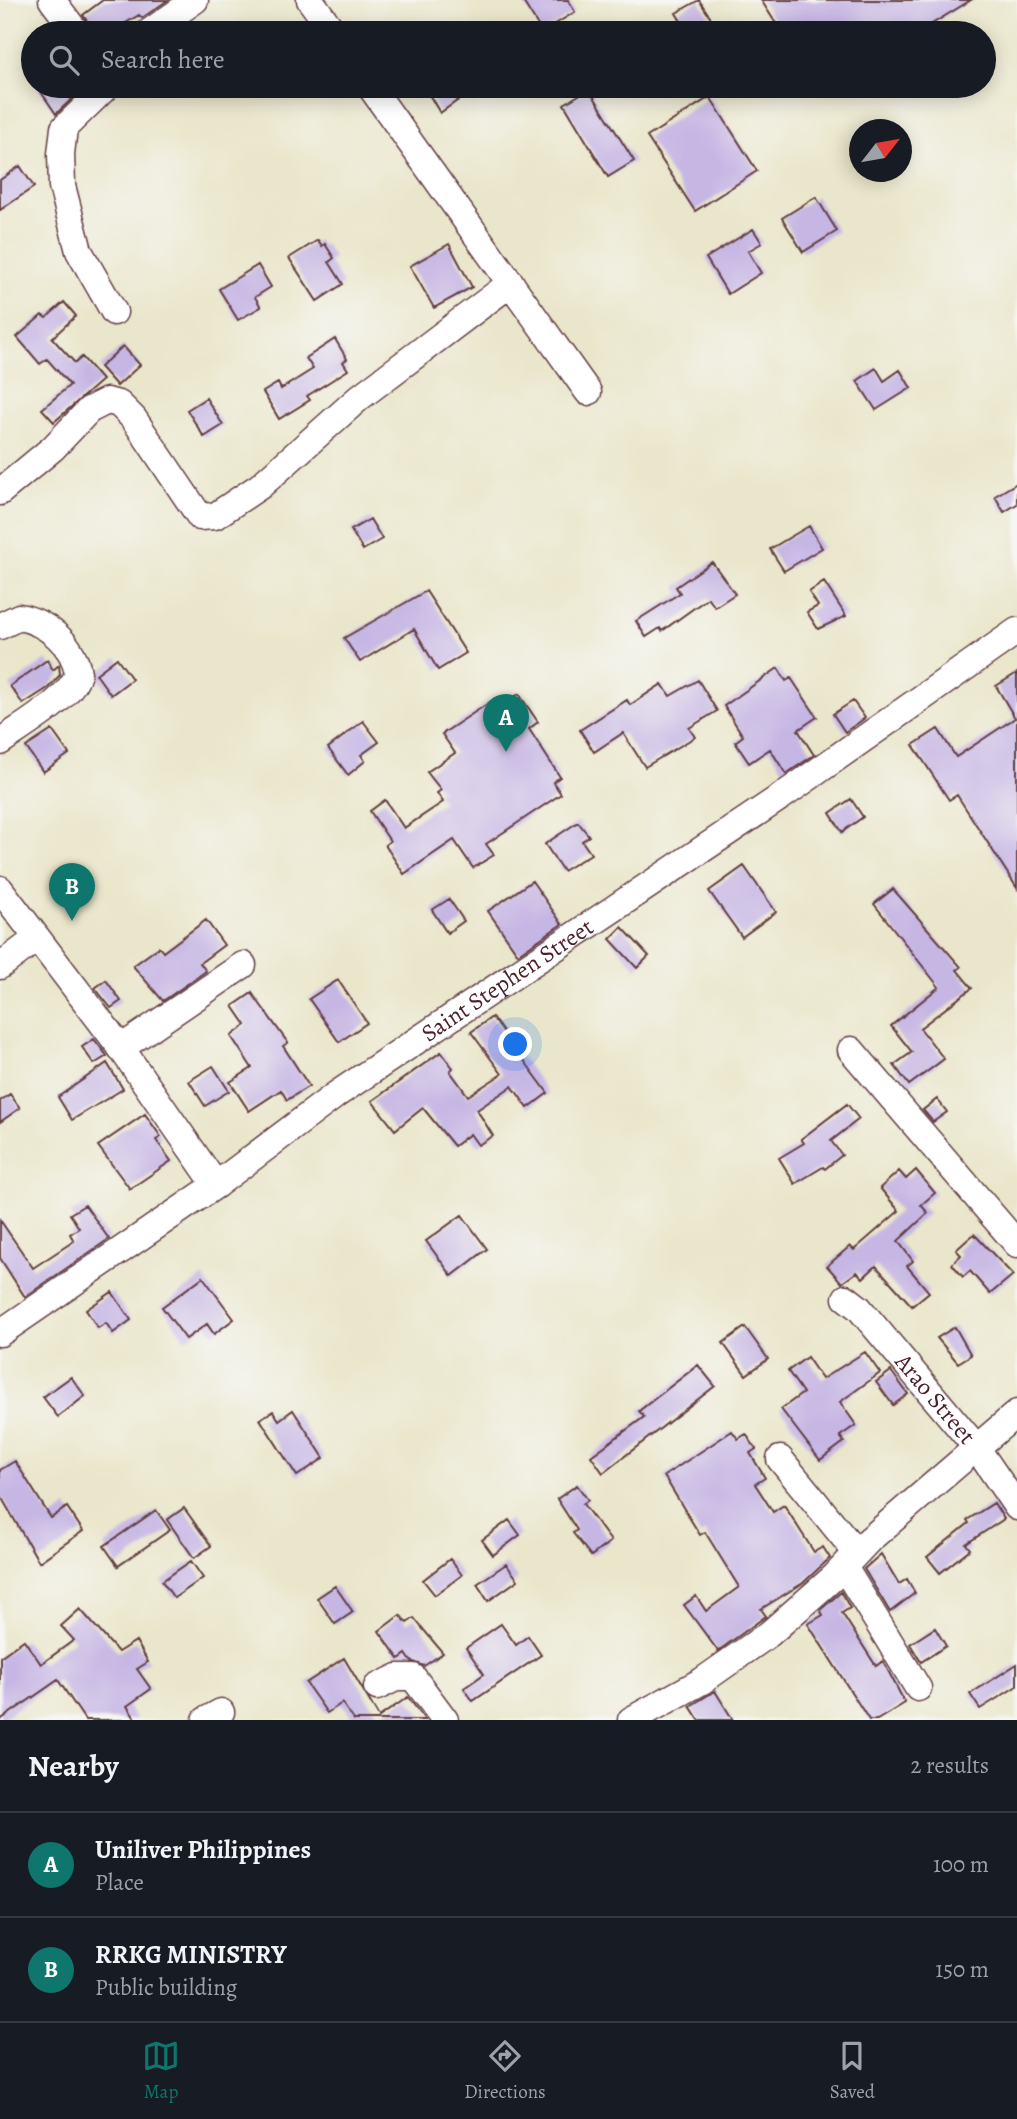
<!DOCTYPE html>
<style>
body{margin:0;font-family:Alegreya,serif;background:#20242c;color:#f1f3f6}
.compass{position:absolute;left:849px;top:119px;width:63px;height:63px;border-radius:50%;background:#171b24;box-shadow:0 4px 18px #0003;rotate:59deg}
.you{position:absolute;left:516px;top:1045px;width:24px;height:24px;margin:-18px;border:5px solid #fff;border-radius:50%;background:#1a73e8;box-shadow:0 0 0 10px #1a73e833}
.badge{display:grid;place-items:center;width:46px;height:46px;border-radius:50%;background:#0f766e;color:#fff;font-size:23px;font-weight:700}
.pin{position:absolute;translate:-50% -58px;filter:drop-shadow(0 2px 4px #0008)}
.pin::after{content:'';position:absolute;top:37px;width:24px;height:21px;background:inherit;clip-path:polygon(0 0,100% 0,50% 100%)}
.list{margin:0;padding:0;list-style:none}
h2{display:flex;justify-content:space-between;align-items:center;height:91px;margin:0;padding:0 28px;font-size:30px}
h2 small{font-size:23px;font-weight:400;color:#9ea1a6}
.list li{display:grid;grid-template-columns:46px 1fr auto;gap:21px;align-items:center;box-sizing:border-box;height:105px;padding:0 28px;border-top:2px solid #363941}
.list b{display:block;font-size:26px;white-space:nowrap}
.list p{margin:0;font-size:23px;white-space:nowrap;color:#9ea1a6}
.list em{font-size:23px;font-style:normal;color:#9ea1a6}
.icon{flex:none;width:38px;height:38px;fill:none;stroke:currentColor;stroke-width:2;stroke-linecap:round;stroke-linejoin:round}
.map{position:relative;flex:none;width:1017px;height:1720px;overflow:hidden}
.search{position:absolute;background:#171b24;box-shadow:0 4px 18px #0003;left:21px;right:21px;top:21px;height:77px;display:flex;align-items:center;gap:18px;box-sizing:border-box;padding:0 24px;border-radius:38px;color:#9ea1a6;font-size:26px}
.sheet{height:301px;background:#171b24}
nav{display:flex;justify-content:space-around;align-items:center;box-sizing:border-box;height:98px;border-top:2px solid #363941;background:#171b24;font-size:19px;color:#9ea1a6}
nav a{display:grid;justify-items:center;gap:4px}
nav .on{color:#0f766e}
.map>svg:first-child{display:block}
.building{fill:#c6b6e4}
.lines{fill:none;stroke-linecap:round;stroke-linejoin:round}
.minor-casing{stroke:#623d43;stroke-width:29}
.minor{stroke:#fff;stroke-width:26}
.labels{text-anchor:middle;stroke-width:5;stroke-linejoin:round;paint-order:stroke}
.street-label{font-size:24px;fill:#4a1f2b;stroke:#f6f6f2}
</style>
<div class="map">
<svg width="1017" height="1720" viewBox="0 0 1017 1720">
<rect width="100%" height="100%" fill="#f6f6f2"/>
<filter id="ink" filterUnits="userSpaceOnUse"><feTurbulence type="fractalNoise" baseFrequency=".0143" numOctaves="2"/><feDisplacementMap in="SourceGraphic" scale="14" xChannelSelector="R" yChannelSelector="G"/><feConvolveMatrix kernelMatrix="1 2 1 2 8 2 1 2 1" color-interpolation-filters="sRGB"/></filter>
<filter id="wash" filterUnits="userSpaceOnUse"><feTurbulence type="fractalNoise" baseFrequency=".00686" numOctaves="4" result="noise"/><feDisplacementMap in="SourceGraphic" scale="28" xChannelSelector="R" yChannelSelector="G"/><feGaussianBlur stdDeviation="1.57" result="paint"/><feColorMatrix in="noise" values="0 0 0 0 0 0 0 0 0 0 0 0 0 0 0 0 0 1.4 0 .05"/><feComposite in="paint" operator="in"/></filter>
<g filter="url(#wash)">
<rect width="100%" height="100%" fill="#eae6cb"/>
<g id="blocks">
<path class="building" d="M103,0h65l-26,18 -3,-3 -30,18h-14l-12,-18z
M522,0h46l7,12 -33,20z
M699,0l13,20 -24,13 -12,-20z
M761,0h210l-54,33h-135z
M37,86h33l6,9 -20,19z
M424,86h54l-38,27z
M589,89l45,72 -26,16 -44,-73z
M710,97l47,74 -62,40 -48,-74z
M20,166l14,21 -34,23v-30z
M816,197l21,34 -34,21 -21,-34z
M753,229l9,14 -14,8 13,22 -33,21 -22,-36z
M318,240l4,6 3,-2 9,14 -5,4 14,22 -26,17 -28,-43z
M449,244l23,43 -38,21 -24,-42z
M258,265l13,22 -16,10 6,10 -23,13 -19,-31z
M64,302l12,14 -24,22 23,25 7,-6 20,23 -48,42 -12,-13 28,-24 -23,-26 -7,5 -23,-27 25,-22 4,3z
M335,339l12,20 -4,3 5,8 -41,26 3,4 -31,19 -16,-27 15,-9 3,6 32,-20 -7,-11z
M123,346l17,19 -23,21 -17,-19z
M876,368l8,13 16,-11 11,18 -35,22 -19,-29z
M206,398l17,27 -19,12 -17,-27z
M1017,483v21l-13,8 -9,-16z
M370,519l12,20 -19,11 -12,-20z
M809,526l13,22 -38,23 -14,-22z
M712,562l23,32 -20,13 -7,-9 -46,33 -2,-3 -14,9 -10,-16 44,-28 -4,-6z
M824,582l22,34 -28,13 -11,-17 11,-6 -9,-14z
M426,591l40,62 -28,17 -24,-41 -54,33 -16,-24z
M117,658l15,21 -21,16 -15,-21z
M47,660l6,10 6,-5 1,10 -12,13 -25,16 -13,-18z
M778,668l8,13 5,-3 26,39 -19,13 16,25 -28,19 -16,-25 -21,14 -14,-21 8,-6 -19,-30z
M1017,673v215l-60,-93 -8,5 -36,-55 25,-16 18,28 59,-39 -19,-32z
M698,680l19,31 -28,17 6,9 -50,30 -22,-34 -29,19 -14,-22 47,-30 3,5 32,-21 8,12z
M519,694l19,28 -9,7 31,48 -7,5 8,12 -75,50 8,11 -21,13 -19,-28 -50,34 -19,-29 5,-4 -20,-30 15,-11 19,28 39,-26 -6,-9 4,-3 -14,-18 28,-19 -13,-19 54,-36 5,7z
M853,701l12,17 -20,14 -12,-18z
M363,721l16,21 -18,13 4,6 -17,14 -20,-27z
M52,730l17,24 -26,18 -17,-25z
M851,799l12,18 -21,15 -12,-19z
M578,822l11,14 -7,5 9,13 -28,17 -18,-27z
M744,866l32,46 -34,25 -33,-46z
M532,881l30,43 -44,30 -30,-43z
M893,889l68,78 -4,3 15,18 -52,40 24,31 -35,26 -15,-20 18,-13 -21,-26 48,-39 -65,-83z
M449,899l15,22 -17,12 -15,-23z
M206,920l18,25 -24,18 6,8 -43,30 -30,-35 26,-19 4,5z
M622,927l27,29 -12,12 -27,-29z
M106,980l15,21 -10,7 -16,-20z
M338,980l29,43 -28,19 -30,-43z
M252,993l36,50 -5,3 26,40 -22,14 -6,-10 -32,21 -19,-29 22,-14 -21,-32 15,-11 -13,-19z
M492,1017l56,76 -20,15 -16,-22 -35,24 16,26 -15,9 -8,-11 -16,12 -31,-38 -28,22 -23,-29 69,-49 12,16 -3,3 18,25 34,-22 -31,-42z
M94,1039l13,17 -13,8 -12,-17z
M107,1063l16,26 -51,31 -14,-23z
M213,1066l16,25 -24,15 -16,-25z
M10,1094l10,14 -20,14v-21z
M937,1099l10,13 -14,10 -10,-12z
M847,1104l12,15 -28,22 11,14 -17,14 -2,-2 -28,17 -16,-26 25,-15 -3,-4z
M145,1114l16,23 -5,3 15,21 -41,28 -32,-43z
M916,1170l19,23 -14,12 7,8 -30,28 15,20 -6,5 22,26 -17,14 -36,-40 -13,12 -6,-6 -15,11 -15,-17 23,-20 4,4 45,-39 -19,-23 19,-17 7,8z
M85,1205l24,34 -84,58 -25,-39v-38l33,48 41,-27 -4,-7 9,-6 -9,-14z
M462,1215l25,34 -35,27 -26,-35z
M974,1234l39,41 -23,19 -20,-23 -7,6 -11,-13 9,-9 -5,-5z
M203,1277l31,42 -20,15 -7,-10 -21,15 -24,-32z
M112,1292l19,28 -18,13 -7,-10 -8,5 -12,-18z
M745,1327l23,32 -22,16 -23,-32z
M955,1327l16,28 -13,8 -21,-25z
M865,1352l15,21 -40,29 16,23 -16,11 4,6 -24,18 -39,-51 22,-16 -15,-22 19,-14 15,22z
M698,1365l17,21 -112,87 -12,-17 53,-39 -5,-6z
M891,1371l17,23 -15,11 -17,-23z
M71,1377l14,19 -27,21 -15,-20z
M293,1410l31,48 -27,18 -37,-57 13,-8 6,9z
M732,1431l6,8 8,-5 10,15 -6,4 15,25 -10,6 18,28 11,-7 30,47 9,-5 7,11 -27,25 -42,26 5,7 -48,35 -34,-46 12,-9 10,15 33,-24 -34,-55 -5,3 -36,-59z
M15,1461l36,57 16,-11 16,24 -44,31 -39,-67v-25z
M577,1485l11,15 -5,4 28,37 -20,15 -18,-23 4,-3 -20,-31z
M994,1503l10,16 -38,25 4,5 -30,24 -13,-16 42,-34 -2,-3z
M184,1508l27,38 -17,12 -27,-38z
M156,1510l14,20 -52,36 -14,-20z
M509,1520l11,15 -27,20 -11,-15z
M881,1554l18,30 8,-5 8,14 -25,19 -26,-43z
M450,1559l12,16 -27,20 -12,-15z
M191,1561l12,17 -29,20 -12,-17z
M506,1564l12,16 -30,21 -11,-17z
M335,1586l18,26 -18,12 -18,-26z
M841,1592l9,16 -8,5 34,53 7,-5 22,42 -28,17h-8l-61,-96 15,-9 -3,-5z
M80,1609l38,43 18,-11 12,21 -11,7 14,20 -24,17 9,14h-51l-27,-40 -58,40v-63l24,-17 17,24 33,-24 -13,-14z
M400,1615l7,8 7,-5 29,35 -19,13 -13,-5 -5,-7 -7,5 -20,-28z
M501,1624l15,21 12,-9 13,19 -68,46 -9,-13 20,-14 -18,-26z
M935,1628l11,18 -25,16 -11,-18z
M344,1658l35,59 29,-20 17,23h-71l-12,-17 -15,10 -21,-30z
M1017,1664v22l-37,23 -10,-15z
M715,1691l18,29h-34l-9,-14z"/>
</g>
</g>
<g filter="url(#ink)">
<use href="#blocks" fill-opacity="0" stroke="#623d43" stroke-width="2"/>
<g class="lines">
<defs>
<g id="minor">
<path d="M52,0l25,33"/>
<path d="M310,0l24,33"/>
<path d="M148,33l47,-33"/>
<path d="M107,86l-43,42 -3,26 1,32 17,65 35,61"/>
<path d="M370,86l218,306"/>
<path d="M0,492l53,-44 36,-38 18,-9 12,3 15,15 66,98 15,-1 45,-30 100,-89 151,-114"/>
<path d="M0,626l19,-9c28,5 55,28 59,56 -7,26 -56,53 -78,69"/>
<path d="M0,889l121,159 95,137"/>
<path d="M0,966l36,-27"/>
<path d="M121,1048l122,-83"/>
<path d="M851,1050l166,194"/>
<path id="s1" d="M846,1298l13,10 117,139 41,60"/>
<path id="s2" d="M0,1333l216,-148 121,-91 448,-300 232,-163"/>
<path d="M780,1459l76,93"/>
<path d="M844,1567l74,121"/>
<path d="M377,1687l21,-10h15l32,43"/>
<path d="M206,1720l15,-8"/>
<path d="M631,1720l71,-39 67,-47 66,-58 34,-36 148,-127"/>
</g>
</defs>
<use href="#minor" class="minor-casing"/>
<use href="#minor" class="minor"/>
</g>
</g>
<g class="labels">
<g class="street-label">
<text dy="8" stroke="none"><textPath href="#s2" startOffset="618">Saint Stephen Street</textPath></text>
<text dy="8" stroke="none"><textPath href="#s1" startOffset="135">Arao Street</textPath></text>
</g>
</g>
</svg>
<svg class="compass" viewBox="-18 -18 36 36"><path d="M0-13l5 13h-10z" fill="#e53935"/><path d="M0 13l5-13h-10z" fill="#9ea1a6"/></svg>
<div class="you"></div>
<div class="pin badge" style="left:506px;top:752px">A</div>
<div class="pin badge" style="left:72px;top:921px">B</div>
<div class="search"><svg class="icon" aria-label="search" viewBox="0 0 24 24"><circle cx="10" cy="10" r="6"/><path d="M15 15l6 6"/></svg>Search here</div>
</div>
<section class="sheet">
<h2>Nearby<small>2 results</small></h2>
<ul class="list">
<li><span class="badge">A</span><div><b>Uniliver Philippines</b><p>Place</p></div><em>100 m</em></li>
<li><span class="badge">B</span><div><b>RRKG MINISTRY</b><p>Public building</p></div><em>150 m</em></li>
</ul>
</section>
<nav>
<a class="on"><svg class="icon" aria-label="map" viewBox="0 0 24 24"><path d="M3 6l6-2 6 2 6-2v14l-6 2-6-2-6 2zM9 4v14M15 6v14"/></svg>Map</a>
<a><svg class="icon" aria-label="directions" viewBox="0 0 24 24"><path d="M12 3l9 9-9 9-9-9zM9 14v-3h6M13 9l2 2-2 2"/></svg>Directions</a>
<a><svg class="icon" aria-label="saved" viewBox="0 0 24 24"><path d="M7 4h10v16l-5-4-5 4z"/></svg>Saved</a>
</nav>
